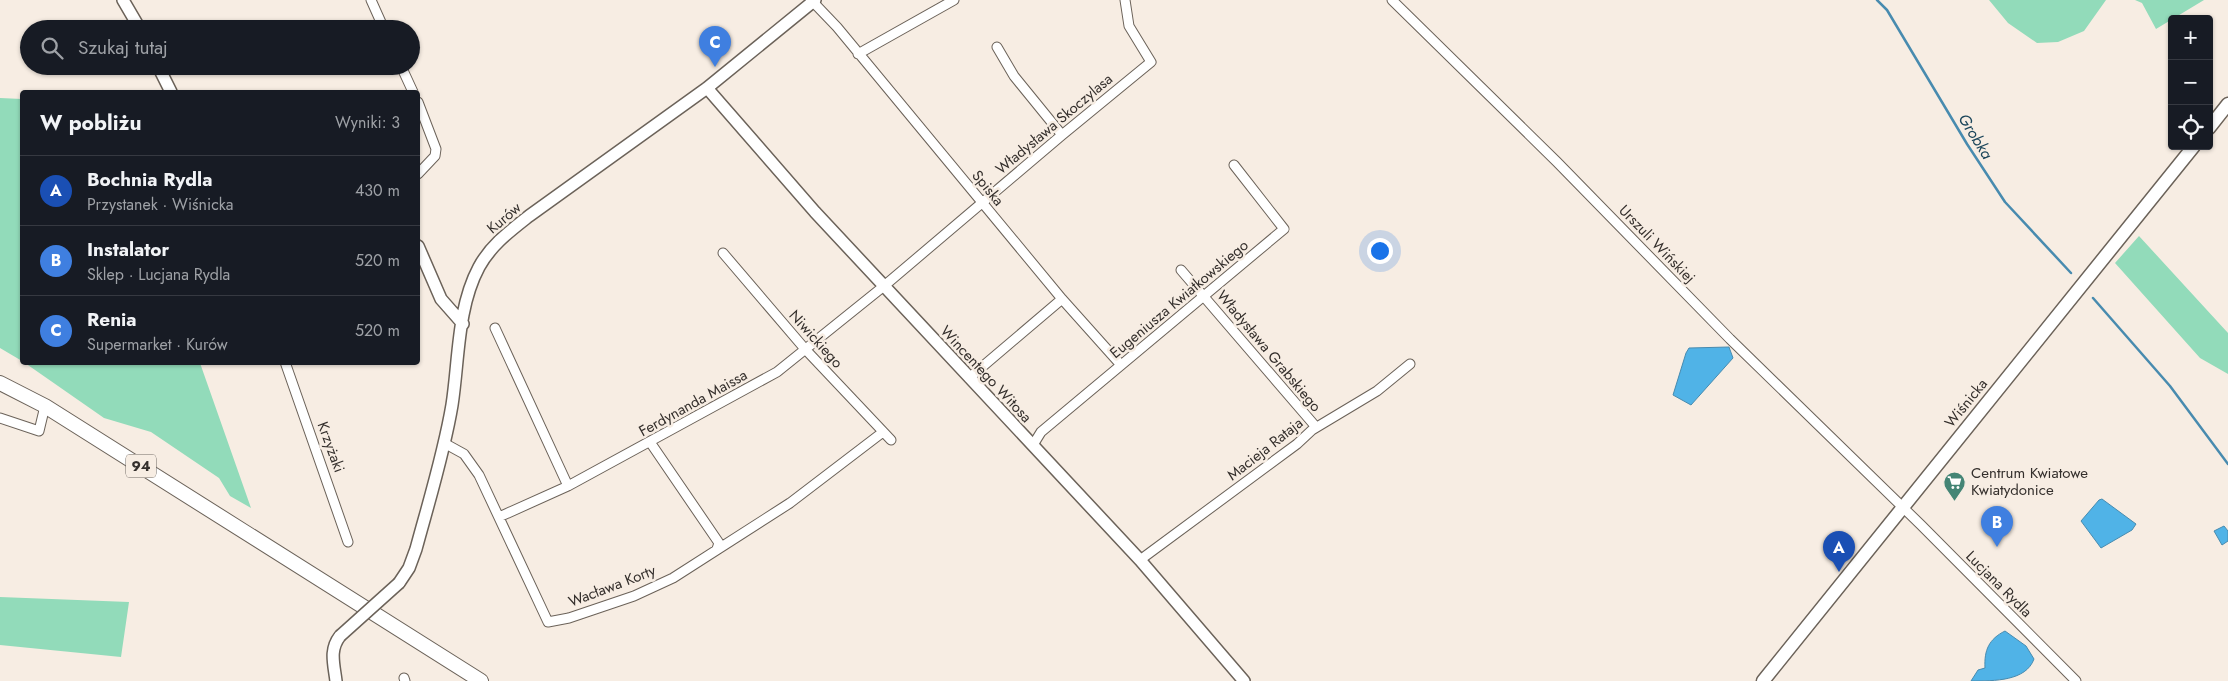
<!DOCTYPE html>
<html lang="pl">
<meta charset="utf-8">
<style>
body{margin:0;font-family:Jost,sans-serif;background:#242831;color:#f1f3f6}
.controls{position:absolute;right:15px;top:15px;display:grid;overflow:hidden;border-radius:5px;box-shadow:0 1px 4px #0004}
.controls button{width:45px;height:45px;display:grid;place-items:center;padding:0;border:0;border-bottom:1px solid #363941;background:#171b24;color:#f1f3f6;font:25px sans-serif}
.you{position:absolute;left:1379px;top:250px;width:18px;height:18px;margin:-12px;border:4px solid #fff;border-radius:50%;background:#1a73e8;box-shadow:0 0 0 8px #1a73e833}
.badge{display:grid;place-items:center;width:32px;height:32px;border-radius:50%;background:#0b8043;color:#fff;font-size:16px;font-weight:700}
.pin{position:absolute;translate:-50% -41px;filter:drop-shadow(0 1px 2px #0008)}
.pin::after{content:'';position:absolute;top:26px;width:18px;height:15px;background:inherit;clip-path:polygon(0 0,100% 0,50% 100%)}
.list{margin:0;padding:0;list-style:none}
h2{display:flex;justify-content:space-between;align-items:center;height:65px;margin:0;padding:0 20px;font-size:21px}
h2 small{font-size:16px;font-weight:400;color:#9ea1a6}
.list li{display:grid;grid-template-columns:32px 1fr auto;gap:15px;align-items:center;box-sizing:border-box;height:70px;padding:0 20px;border-top:1px solid #363941}
.list b{display:block;font-size:19px;white-space:nowrap}
.list p{margin:0;font-size:16px;white-space:nowrap;color:#9ea1a6}
.list em{font-size:16px;font-style:normal;color:#9ea1a6}
.icon{flex:none;width:28px;height:28px;fill:none;stroke:currentColor;stroke-width:2;stroke-linecap:round;stroke-linejoin:round}
.map{position:relative;flex:none;width:2228px;height:681px;overflow:hidden}
.search{position:absolute;background:#171b24;box-shadow:0 1px 4px #0004;left:20px;top:20px;width:400px;height:55px;display:flex;align-items:center;gap:12px;box-sizing:border-box;padding:0 18px;border-radius:28px;color:#9ea1a6;font-size:19px}
.panel{position:absolute;background:#171b24;box-shadow:0 1px 4px #0004;left:20px;top:90px;width:400px;height:275px;border-radius:5px}
.map>svg:first-child{display:block}
.green{fill:#92dbba}
.water{fill:#50b3e7;stroke:#488baf}
.lines{fill:none;stroke-linecap:round;stroke-linejoin:round}
.stream{stroke:#488baf;stroke-width:2.5}
.minor-casing{stroke:#6b6259;stroke-width:11}
.tertiary-casing{stroke:#6b6259;stroke-width:14}
.secondary-casing{stroke:#6b6259;stroke-width:15}
.primary-casing{stroke:#6b6259;stroke-width:16}
.minor{stroke:#fff;stroke-width:9}
.tertiary{stroke:#fff;stroke-width:11}
.secondary{stroke:#fff;stroke-width:12}
.primary{stroke:#fff;stroke-width:14}
.tertiary-bridge-casing{stroke:#6b6259;stroke-width:14;stroke-linecap:butt}
.tertiary-bridge{stroke:#fff;stroke-width:11}
.labels{text-anchor:middle;stroke-width:5;stroke-linejoin:round;paint-order:stroke}
.shield{fill:#f7ede3;stroke:#6e6863;stroke-width:1}
.shield-label{font-size:14px;font-weight:bold;fill:#342f2c}
.street-label{font-size:15px;fill:#342f2c;stroke:#f7ede3}
.poi-label{font-size:15px;fill:#342f2c;stroke:#f7ede3;text-anchor:start}
.water-label{font-size:16px;font-style:italic;fill:#1b455a;stroke:#f7ede3}
</style>
<div class="map">
<svg width="2228" height="681" viewBox="0 0 2228 681">
<rect width="100%" height="100%" fill="#f7ede3"/>
<path class="green" d="M1989,0h117l-22,31 -26,11 -21,1 -29,-20z
M2135,0h69l-48,29 -14,-26z
M0,98l22,1v262l-22,-13z
M2139,236l89,97v41l-28,-16 -85,-95z
M25,363h175l51,145 -21,-12 -11,-18 -68,-46 -47,-14z
M0,597l129,5 -8,55 -121,-12z"/>
<path class="water" d="M1729,347l4,11 -42,47 -18,-10 13,-42 3,-5z
M2102,499l34,25 -4,6 -31,18 -20,-27 18,-21z
M2224,526l4,5v10l-6,4 -8,-14z
M2005,631l21,15 8,13c-8,22 -39,22 -63,22l7,-11 7,-2c-1,-18 4,-29 20,-37z"/>
<g class="lines">
<path class="stream" d="M1877,0l10,10 80,134 38,58 66,71
M2093,298l77,88 58,78"/>
<defs>
<path id="minor" d="M371,0l13,29
M1392,0l165,162 173,177 191,186 155,156
M813,2l24,25 225,272 59,66
M997,47l17,29 48,59
M858,54l96,-54
M401,66l12,26
M418,102l18,47 -1,7 -17,18
M723,253l82,96 86,91
M1181,270l135,157
M495,328l73,158
M285,362l63,180
M969,378l93,-79
M0,418l39,13 6,-25
M650,442l69,101 -2,6
M444,443l20,11 15,21 69,147 21,-4 65,-22 39,-18 117,-75 93,-71
M1033,445l8,-13 243,-203 -50,-64
M499,517l69,-31 209,-114 107,-86 178,-151 89,-73 -22,-36 -4,-26
M1140,560l157,-116 15,-14 65,-39 33,-27
M404,678l1,3"/>
<path id="tertiary" d="M123,0l17,29
M158,66l13,26
M707,88l108,124 325,348 104,121
M418,246l23,53 22,25
M399,583l10,-15 7,-19c13,-48 28,-96 36,-144 7,-45 5,-97 27,-138 12,-22 31,-36 50,-51l178,-128 108,-88
M336,681c-2,-17 -7,-31 4,-45"/>
<path id="secondary" d="M2209,128l19,-24
M1763,681l431,-535"/>
<path id="primary" d="M0,383l45,23 436,275"/>
</defs>
<use href="#minor" class="minor-casing"/>
<use href="#tertiary" class="tertiary-casing"/>
<use href="#secondary" class="secondary-casing"/>
<use href="#primary" class="primary-casing"/>
<use href="#minor" class="minor"/>
<use href="#tertiary" class="tertiary"/>
<use href="#secondary" class="secondary"/>
<use href="#primary" class="primary"/>
<defs>
<path id="tertiary-bridge" d="M340,636l59,-53"/>
</defs>
<use href="#tertiary-bridge" class="tertiary-bridge-casing"/>
<use href="#tertiary-bridge" class="tertiary-bridge"/>
</g>
<defs>
<symbol id="supermarket-pin" viewBox="-11 -11 22 30"><path d="M0 17L-7.5 6A9.5 9.5 0 1 1 7.5 6Z" fill="#448575" stroke="#f7ede3"/><path d="M-6-5.5h2.5l.6 2H6L4.5 2H-2.5L-4.4-4H-6ZM-1.5 3.2a1.3 1.3 0 1 0 .1 0ZM3 3.2a1.3 1.3 0 1 0 .1 0Z" fill="#fff"/></symbol>
</defs>
<g fill-rule="evenodd">
<use href="#supermarket-pin" x="1942" y="470" width="25" height="34"/>
</g>
<g class="labels">
<rect class="shield" x="126" y="454.5" width="30" height="23" rx="4"/>
<g class="shield-label">
<text x="141" y="471">94</text>
</g>
<g class="street-label">
<text transform="translate(1054 124) rotate(-40)" y="5">Władysława Skoczylasa</text>
<text transform="translate(988 188) rotate(51)" y="5">Spiska</text>
<text transform="translate(504 218) rotate(-40)" y="5">Kurów</text>
<text transform="translate(1657 244) rotate(46)" y="5">Urszuli Wińskiej</text>
<text transform="translate(1179 299) rotate(-40)" y="5">Eugeniusza Kwiatkowskiego</text>
<text transform="translate(816 339) rotate(48)" y="5">Niwickiego</text>
<text transform="translate(1269 351) rotate(50)" y="5">Władysława Grabskiego</text>
<text transform="translate(986 374) rotate(47)" y="5">Wincentego Witosa</text>
<text transform="translate(693 403) rotate(-29)" y="5">Ferdynanda Maissa</text>
<text transform="translate(1966 403) rotate(-51)" y="5">Wiśnicka</text>
<text transform="translate(331 447) rotate(70)" y="5">Krzyżaki</text>
<text transform="translate(1265 449) rotate(-38)" y="5">Macieja Rataja</text>
<text transform="translate(1999 584) rotate(45)" y="5">Lucjana Rydla</text>
<text transform="translate(612 586) rotate(-21)" y="5">Wacława Korty</text>
</g>
<g class="poi-label">
<text x="1971" y="478">Centrum Kwiatowe<tspan x="1971" dy="17">Kwiatydonice</tspan></text>
</g>
<g class="water-label">
<text transform="translate(1976 136) rotate(58)" y="6">Grobka</text>
</g>
</g>
</svg>
<div class="controls">
<button>+</button>
<button>−</button>
<button><svg class="icon" aria-label="locate" viewBox="0 0 24 24"><circle cx="12" cy="12" r="6"/><path d="M12 2v4M12 18v4M2 12h4M18 12h4"/></svg></button>
</div>
<div class="you"></div>
<div class="pin badge" style="left:1839px;top:572px;background:#1a4fb4">A</div>
<div class="pin badge" style="left:1997px;top:547px;background:#3f7fe0">B</div>
<div class="pin badge" style="left:715px;top:67px;background:#3f7fe0">C</div>
<div class="search"><svg class="icon" aria-label="search" viewBox="0 0 24 24"><circle cx="10" cy="10" r="6"/><path d="M15 15l6 6"/></svg>Szukaj tutaj</div>
<section class="panel">
<h2>W pobliżu<small>Wyniki: 3</small></h2>
<ul class="list">
<li><span class="badge" style="background:#1a4fb4">A</span><div><b>Bochnia Rydla</b><p>Przystanek · Wiśnicka</p></div><em>430 m</em></li>
<li><span class="badge" style="background:#3f7fe0">B</span><div><b>Instalator</b><p>Sklep · Lucjana Rydla</p></div><em>520 m</em></li>
<li><span class="badge" style="background:#3f7fe0">C</span><div><b>Renia</b><p>Supermarket · Kurów</p></div><em>520 m</em></li>
</ul>
</section>
</div>
